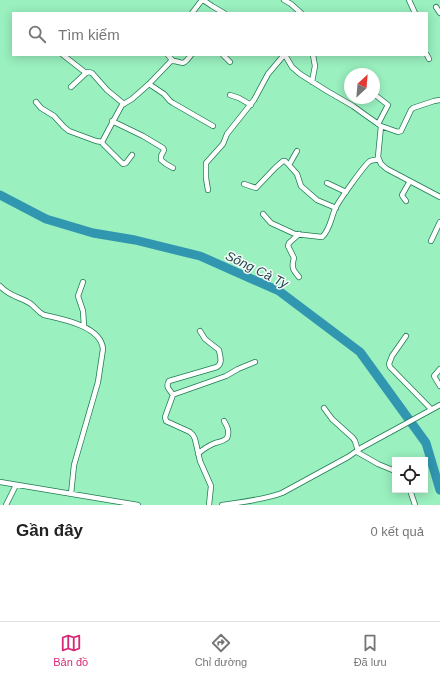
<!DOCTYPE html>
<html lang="vi">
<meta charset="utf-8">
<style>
body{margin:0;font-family:Helvetica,sans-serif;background:#f6f6f6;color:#222}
.controls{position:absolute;right:12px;bottom:12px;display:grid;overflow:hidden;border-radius:0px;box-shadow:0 2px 10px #0003}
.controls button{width:36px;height:36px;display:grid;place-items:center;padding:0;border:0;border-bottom:1px solid #e0e0e0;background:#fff;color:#222;font:20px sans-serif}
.compass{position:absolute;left:344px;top:68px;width:36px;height:36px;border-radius:50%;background:#fff;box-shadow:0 2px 10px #0003;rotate:26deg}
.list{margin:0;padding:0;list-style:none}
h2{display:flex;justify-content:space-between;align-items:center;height:52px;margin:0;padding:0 16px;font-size:17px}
h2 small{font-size:13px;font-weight:400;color:#767676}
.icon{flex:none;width:22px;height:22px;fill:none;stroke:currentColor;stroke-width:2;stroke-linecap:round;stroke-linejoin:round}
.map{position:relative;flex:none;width:440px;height:505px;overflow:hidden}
.search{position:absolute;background:#fff;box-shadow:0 2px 10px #0003;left:12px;right:12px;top:12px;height:44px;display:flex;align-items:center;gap:10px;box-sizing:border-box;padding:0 14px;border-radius:0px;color:#767676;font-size:15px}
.sheet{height:116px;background:#fff}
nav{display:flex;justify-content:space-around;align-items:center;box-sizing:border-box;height:56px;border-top:1px solid #e0e0e0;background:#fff;font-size:11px;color:#767676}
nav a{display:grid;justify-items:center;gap:2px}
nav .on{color:#db2777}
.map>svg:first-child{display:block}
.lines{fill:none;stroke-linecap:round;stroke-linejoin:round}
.river{stroke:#3197b0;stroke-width:9}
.minor-casing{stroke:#1f7b50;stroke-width:6}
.minor{stroke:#fff;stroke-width:4.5}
.labels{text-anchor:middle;stroke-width:3;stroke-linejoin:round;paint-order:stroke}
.water-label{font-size:13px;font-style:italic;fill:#26444d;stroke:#f5fdf8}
</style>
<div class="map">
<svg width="440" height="505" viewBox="0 0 440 505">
<rect width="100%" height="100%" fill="#9af0bf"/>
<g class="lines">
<path class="river" d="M0,195l46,24 47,14 42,7 65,16 79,35 81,61 66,91 14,47"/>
<defs>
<path id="minor" d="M203,0l9,6 12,7
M284,0l7,4 10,9
M409,0l6,13
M436,7l4,6
M192,13l10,-13
M63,55l23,18
M168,55l4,5
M223,55l7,7
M285,55l7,12 8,7 27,17 26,15 11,8 17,12 -3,31 3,7 6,5 53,28
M427,55l2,4
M312,82l3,-16 -2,-11
M149,84l15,10 6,7 3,2 40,23
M71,87l15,-14 3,-1 3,1 15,17 17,14
M374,94l14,11 -10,19
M230,95l9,3 12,7
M36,102l5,6 13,8 10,11 5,4 27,10 6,1
M112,121l31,15 20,12 1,2 -3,6v4l5,4 7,4
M381,126l17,6 3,-1 10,-21 2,-2 21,-7 6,-1
M297,151l-8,14 8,9 4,12 16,14 19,8
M132,155l-6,8 -3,1 -20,-20 -1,-2 8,-15 12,-22 10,-6 17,-15 22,-23c11,-1 10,8 20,-6
M327,183l19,9
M244,184l12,4 19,-20 8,-7h2l4,4
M208,190l-2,-12v-15l17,-19 4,-10 27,-34 14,-26 16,-19
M406,201l-3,-4 -1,-2 8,-14
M263,214l8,9 24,11 27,3c8,-7 9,-19 13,-28 3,-7 30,-45 35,-48 2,-1 6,-1 9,-2
M299,234l-10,9 -1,3 6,12c-3,9 -1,12 5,19
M431,241l9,-19
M83,282l-5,14 5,15 1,15
M0,286c10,11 21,11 31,18 5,4 7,8 13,11 18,4 57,11 59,34l-5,33 -24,83 -3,29
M406,336l-14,20 -3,8 1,3 41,42
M440,369l-6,7 6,10
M173,395c-3,-5 -8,-8 -4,-14l48,-14c6,-4 3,-11 2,-17l-14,-11 -5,-8
M324,408l8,11 21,19 2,3 3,10
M357,452l21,12 17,7
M198,454c5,-5 10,-8 17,-11 4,-1 9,-2 12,-5 3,-7 0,-12 -3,-17
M0,482l138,23
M410,490l5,15
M6,505l10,-20
M209,505l2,-19 -11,-25 -5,-22 -2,-4 -3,-3 -22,-10 -2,-1 -1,-4 8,-22 2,-1 51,-18 12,-7 17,-7
M222,505c20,-3 41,-5 60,-12l66,-36 13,-9 79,-43"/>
</defs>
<use href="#minor" class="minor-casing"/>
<use href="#minor" class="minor"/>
</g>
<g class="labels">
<g class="water-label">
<text transform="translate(257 269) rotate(26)" y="5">Sông Cà Ty</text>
</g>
</g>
</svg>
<div class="controls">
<button><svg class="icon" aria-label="locate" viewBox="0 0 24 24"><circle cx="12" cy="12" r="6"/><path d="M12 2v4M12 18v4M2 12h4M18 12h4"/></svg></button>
</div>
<svg class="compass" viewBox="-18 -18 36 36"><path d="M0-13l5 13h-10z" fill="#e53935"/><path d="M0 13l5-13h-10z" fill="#767676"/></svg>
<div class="search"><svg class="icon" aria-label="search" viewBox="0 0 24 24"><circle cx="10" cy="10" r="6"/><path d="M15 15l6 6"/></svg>Tìm kiếm</div>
</div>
<section class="sheet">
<h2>Gần đây<small>0 kết quả</small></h2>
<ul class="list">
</ul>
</section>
<nav>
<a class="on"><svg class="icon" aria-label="map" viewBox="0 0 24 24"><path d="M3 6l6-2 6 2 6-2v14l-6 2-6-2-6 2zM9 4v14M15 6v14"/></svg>Bản đồ</a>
<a><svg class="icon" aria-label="directions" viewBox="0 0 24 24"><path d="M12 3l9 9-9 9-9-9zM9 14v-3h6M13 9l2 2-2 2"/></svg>Chỉ đường</a>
<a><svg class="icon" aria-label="saved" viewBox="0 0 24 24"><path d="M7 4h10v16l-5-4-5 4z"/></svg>Đã lưu</a>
</nav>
